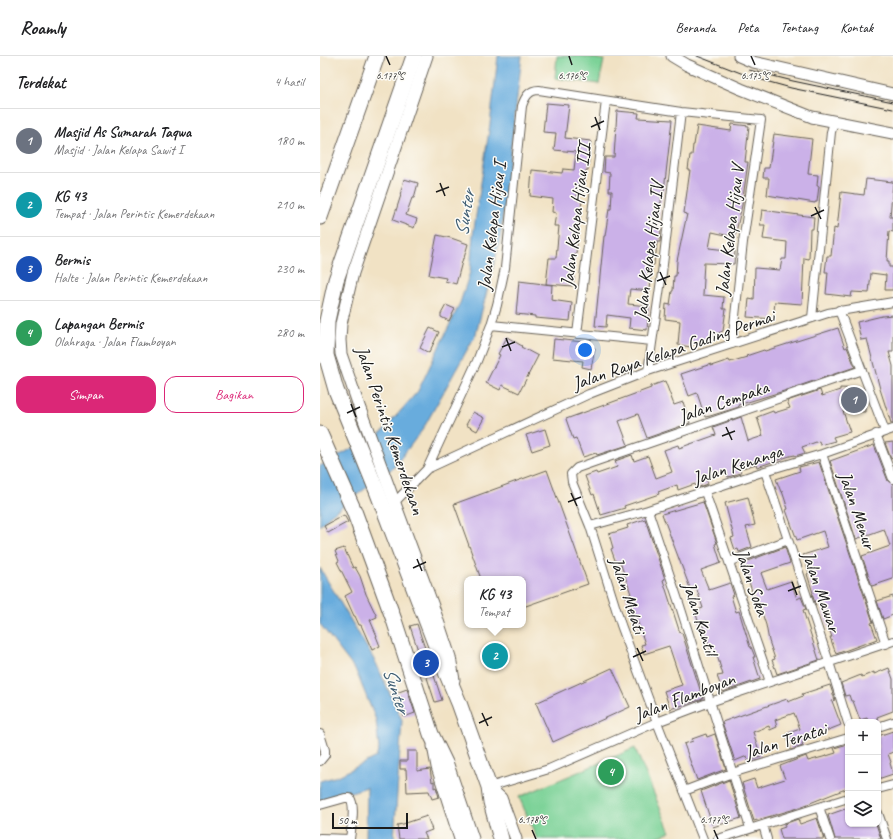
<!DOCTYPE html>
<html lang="id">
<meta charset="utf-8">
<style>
body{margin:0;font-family:Caveat,sans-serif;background:#f2f2f2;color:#202124}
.controls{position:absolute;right:12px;bottom:12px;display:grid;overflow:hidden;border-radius:8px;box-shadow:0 1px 3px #0004}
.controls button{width:36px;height:36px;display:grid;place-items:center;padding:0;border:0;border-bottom:1px solid #e0e0e0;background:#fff;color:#202124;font:20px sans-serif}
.scale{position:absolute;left:12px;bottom:10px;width:76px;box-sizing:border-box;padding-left:4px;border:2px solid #1c1c1c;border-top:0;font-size:11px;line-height:14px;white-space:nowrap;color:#1c1c1c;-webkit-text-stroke:3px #fdfcf7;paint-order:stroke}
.you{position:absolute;left:265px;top:294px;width:14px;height:14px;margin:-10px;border:3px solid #fff;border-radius:50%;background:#1a73e8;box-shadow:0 0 0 6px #1a73e833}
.badge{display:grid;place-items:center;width:26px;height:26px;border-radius:50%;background:#db2777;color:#fff;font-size:13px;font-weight:700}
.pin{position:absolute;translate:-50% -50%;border:2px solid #fff;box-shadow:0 1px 4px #0006}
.popup{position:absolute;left:144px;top:520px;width:62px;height:52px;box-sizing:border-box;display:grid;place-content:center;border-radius:8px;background:#fff;filter:drop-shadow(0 1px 3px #0005);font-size:13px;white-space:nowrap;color:#757577}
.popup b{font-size:15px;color:#202124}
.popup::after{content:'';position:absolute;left:50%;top:100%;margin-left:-8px;border:8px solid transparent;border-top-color:#fff}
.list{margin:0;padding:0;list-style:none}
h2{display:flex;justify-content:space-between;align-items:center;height:52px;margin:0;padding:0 16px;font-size:17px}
h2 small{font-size:13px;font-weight:400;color:#757577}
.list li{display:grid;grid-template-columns:26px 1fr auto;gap:12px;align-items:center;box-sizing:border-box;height:64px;padding:0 16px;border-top:1px solid #e0e0e0}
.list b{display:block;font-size:15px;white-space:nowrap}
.list p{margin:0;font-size:13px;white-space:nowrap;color:#757577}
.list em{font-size:13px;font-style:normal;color:#757577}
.actions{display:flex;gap:8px;padding:12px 16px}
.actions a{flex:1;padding:9px 0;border:1px solid #db2777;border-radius:12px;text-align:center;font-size:14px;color:#db2777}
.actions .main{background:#db2777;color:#fff}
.icon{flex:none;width:22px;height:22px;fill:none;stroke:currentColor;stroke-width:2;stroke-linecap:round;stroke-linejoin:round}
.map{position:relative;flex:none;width:573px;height:783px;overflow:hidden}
header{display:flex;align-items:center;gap:24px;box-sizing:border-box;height:56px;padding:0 20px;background:#fff;border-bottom:1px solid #e0e0e0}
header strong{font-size:19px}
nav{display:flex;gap:22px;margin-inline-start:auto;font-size:14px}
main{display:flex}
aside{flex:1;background:#fff}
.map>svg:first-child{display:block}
.green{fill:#7bd297;stroke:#4c775a}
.water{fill:#67acdd;stroke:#42647c}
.building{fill:#cbb1e8}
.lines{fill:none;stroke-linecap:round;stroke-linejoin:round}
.street-casing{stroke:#676157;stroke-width:10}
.secondary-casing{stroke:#676157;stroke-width:13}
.highway-casing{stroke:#676157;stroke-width:17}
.street{stroke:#fff;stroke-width:8}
.secondary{stroke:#fff;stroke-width:11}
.highway{stroke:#fff;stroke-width:15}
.tram{stroke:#1c1c1c;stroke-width:1}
.ticks{fill:none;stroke:#1c1c1c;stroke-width:1.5}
.labels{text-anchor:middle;stroke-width:3;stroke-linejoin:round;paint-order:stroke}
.street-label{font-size:19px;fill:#1c1c1c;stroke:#fdfcf7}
.water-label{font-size:20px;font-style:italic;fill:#3e5d73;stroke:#fdfcf7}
.ticks-label{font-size:10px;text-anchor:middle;fill:#1c1c1c;stroke:#fdfcf7;stroke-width:3;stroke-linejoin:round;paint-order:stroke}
</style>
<header>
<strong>Roamly</strong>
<nav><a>Beranda</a><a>Peta</a><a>Tentang</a><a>Kontak</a></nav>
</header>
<main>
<aside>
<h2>Terdekat<small>4 hasil</small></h2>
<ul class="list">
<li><span class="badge" style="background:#6b7280">1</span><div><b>Masjid As Sumarah Taqwa</b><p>Masjid · Jalan Kelapa Sawit I</p></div><em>180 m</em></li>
<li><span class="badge" style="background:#0f9aa8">2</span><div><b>KG 43</b><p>Tempat · Jalan Perintis Kemerdekaan</p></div><em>210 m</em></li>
<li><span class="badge" style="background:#1a4fb4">3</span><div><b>Bermis</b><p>Halte · Jalan Perintis Kemerdekaan</p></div><em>230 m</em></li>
<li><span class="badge" style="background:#2e9e5b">4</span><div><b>Lapangan Bermis</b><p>Olahraga · Jalan Flamboyan</p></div><em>280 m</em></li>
</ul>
<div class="actions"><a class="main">Simpan</a><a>Bagikan</a></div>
</aside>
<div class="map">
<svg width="573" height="783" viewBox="0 0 573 783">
<rect width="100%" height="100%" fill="#fdfcf7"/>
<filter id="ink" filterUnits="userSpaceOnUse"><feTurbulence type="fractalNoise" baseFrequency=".025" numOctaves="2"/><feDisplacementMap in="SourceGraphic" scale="8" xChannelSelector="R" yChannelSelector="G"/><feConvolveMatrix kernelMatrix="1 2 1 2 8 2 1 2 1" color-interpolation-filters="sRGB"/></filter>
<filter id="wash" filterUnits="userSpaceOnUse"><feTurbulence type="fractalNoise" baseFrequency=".012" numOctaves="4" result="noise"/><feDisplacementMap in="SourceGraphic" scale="16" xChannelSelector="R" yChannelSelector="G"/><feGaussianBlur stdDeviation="0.9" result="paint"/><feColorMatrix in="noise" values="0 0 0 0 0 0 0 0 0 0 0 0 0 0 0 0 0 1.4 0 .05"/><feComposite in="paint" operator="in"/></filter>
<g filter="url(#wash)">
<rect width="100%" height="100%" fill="#f1e2c4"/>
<path class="green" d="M237,0h24l23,4 -5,24 -44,-6z
M315,692l35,84 -17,7h-116l-18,-42z"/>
<path class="water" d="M178,0h24l-22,184 -24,94 -53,95 -29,38 -65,49 -9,10v-60l62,-34 36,-41 42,-88 10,-31 3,-37 17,-111z
M0,512l56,95 26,57 -8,119h-28l1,-52 -47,15v-21l18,-5 38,-19 3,-8 -3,-29 -20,-49 -36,-47z"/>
<g id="blocks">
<path class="building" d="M226,47l23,2 -4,33 26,3 -3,29h-2l-1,14 -7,-1 -1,17h5l-6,54h-1l-3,23h2l-1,9 -27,-2 3,-26h7l3,-32h-5l2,-13 -4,-1 1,-13 -23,-3 2,-26 30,3 1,-4 11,1 2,-18 -22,-2 2,-17 -13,-1z
M297,55l22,2 -1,5 34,2 -8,71h-2l-1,12h-1l-2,25 3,1 -1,13h-3l-1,12h-1l-1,11h-2l-2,26 -20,-2 -2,15 21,2 -2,24 -18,-2 1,-10 -23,-3 -1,12 -11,-1 9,-90h1l4,-27h2l1,-18h-3l1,-18 -6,-1 1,-15h9z
M412,68l17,2 -4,36h3l-6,43 -7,32 -23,-5 -3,16 26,3 -1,13 -30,-1 -1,16h1l-1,16 21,2 -1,12h3l-3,22 -32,14v2l-13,-2 2,-24 -15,-2 1,-15 4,1 2,-14h1l1,-15h2l1,-15 10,-47 -3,-1 6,-43h-2l2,-15h2l1,-10h1l3,-19 34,5z
M454,78l38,5 -4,35 10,1 -1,11h2l-2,16h-2v1l-48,-8 2,-17h-6l1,-10h5z
M84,123l14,4 -4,15h-2l-6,17 11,4 -3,9 -21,-8 8,-25h-1z
M546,123l27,3 -3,35h3v15l-4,-1 -2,30h2v6h4v23h-8l1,-15 -15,-2 -2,20 -17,-1 -1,5 -25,-3 2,-22h-3l2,-16h4l3,-28 3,1 4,-37 23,3z
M442,154l52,7 -1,12h-3l-1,30 -5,-1 -2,46 -27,-2 -2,17 -26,-2 2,-18 5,1 1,-32 25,2 2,-11h4l1,-17 -24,-3 2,-14h-5z
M117,179l14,3 17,6 -4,14h-1l-7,26 -11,-3 1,-3 -17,-3z
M199,225l33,4 -1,15 21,3 -2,18 -35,-3v-2l-19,-2z
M126,249l9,4 -6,12 -8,-4v-3z
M573,259v37h-4l4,14v57h-2l-11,-34 -13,-50 -6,1 -4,-18 25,-6z
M110,272l9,4 -10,21 -9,-5z
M518,272l7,20 2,-1 8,20 -71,24 -46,14 1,2 -29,9 -5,1 -8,-24 -8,3 -8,-22 30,-10v2l18,-6 1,2 17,-5 -1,-1 18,-6 1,1z
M187,281l15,9 -1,1 17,9 -19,37 -17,-8 -2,5 -14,-7 14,-28 -2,-1z
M234,283l30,3v3l11,3 -4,21 -9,-2 1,-6 -31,-3z
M345,325l9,24 9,-3 7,21 -43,15 -9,-24 -19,7 9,24 -31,10 -1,-2 -13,4 -7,-19 -3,1 -7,-20 85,-31v-2z
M520,332l23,1 2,6v17l-22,-1 7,21 -17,5 2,4 -15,4 -1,-4 -17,6 3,6 -10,3v-1l-5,1 -33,11 -1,-3 -16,5 1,4 -13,4 -2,-6 -20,6 2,7 -12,4 -1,-4 -17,6 -1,-5 -19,7 1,2 -35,12 1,2 -24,7 -7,-21 -2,1 -7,-19 11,-4 1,2 20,-7 -2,-6 17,-6 2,6 14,-5 8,22 16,-6 -8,-22 14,-5 1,3 37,-13 -3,-8 28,-10 7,24 15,-5 -6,-19 16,-6 1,2 16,-5 -3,-7 33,-11 2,6 18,-6z
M153,356l11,6 -7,13 -11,-6z
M225,373l5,16 -18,6 -6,-16z
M573,386v16l-2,1 -6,-16z
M554,389l14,36 5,3v95l-21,7 -10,-30 28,-10 -6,-17 -28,10 -26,-78z
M499,406l54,160 -2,1 6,16 -41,15 -6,-17h2l-12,-33 -4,2 -4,-12 1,-1 -6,-19 2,-1 -6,-18 25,-8 -5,-16 -26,9 -11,-30 2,-1 -6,-18 -1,1 -5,-13 24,-8 -1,-4z
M227,414l41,114 -65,23v-28h-42l-27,-75z
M428,441l7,28 -9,2 6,20 -13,5 -1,-3 -3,1 -4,-12 3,-1 -9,-34z
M383,446l14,41 -2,1 6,19 -20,7 8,20 21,-7 4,12 -3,1 5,16 3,-1 11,36h1l4,10h-2l7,22 -37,13 -6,-16 6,-1 -7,-23 -4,1 -10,-30 -3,1 -4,-13 8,-3 -7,-21 -6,1 -28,-74z
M24,459l4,7 -20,11 -4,-7z
M325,463l20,60 -2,1 17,53h2l21,66 -33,10 -6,-18 18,-6 -13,-39 -25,8 -3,-9 4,-1 -12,-36 -3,1 -4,-13 5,-2 -11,-32 -4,1 -5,-14 2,-1 -4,-14 19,-6 -1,-3z
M465,491l5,16 -29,10 6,16 24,-8 6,18 4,-2 5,12 -3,1 16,50 -42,14 -5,-14 3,-1 -6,-18 -3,-16 -6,-18h-3l-14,-44z
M24,492l9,20 2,-1 5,9 6,18 11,23 -7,3 7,16h-1l4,10 -8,4 -11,-25h-2l-4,-9h-1l-9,-20 7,-4 -15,-30 2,-1 -4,-10z
M573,540v19l-10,4 -6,-18z
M97,568l25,76 -7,2 -25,-76z
M180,593l4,11 -13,4 -4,-12z
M292,612l18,39 -77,35 -17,-39z
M569,612l4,11v32l-16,6 1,4 -2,1h-8l-1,-4 -7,2 -7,-19h-2l-2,-6 -4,1 -4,-13 20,-8 1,2 12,-5v2z
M510,629l5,15 -3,1 9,24 -38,15 1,2 -2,1 1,3 -12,4 -5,-16 14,-5 -6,-16 -19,7 2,7 -7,3 -1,-4 -16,6 8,25 -13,4 -1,-5 -12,5 -13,-39 65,-23 1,3 15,-6 -1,-2z
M87,633l8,24 -11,4 -8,-24z
M573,675v21l-5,2 3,8 -1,1 3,11 -15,5v-43z
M386,678l1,3 8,-3 11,35 -29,11 -13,-36 9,-3 -1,-2z
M528,688v44l-53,21 -41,12 -12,-38 12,-4 3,9 28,-9 -5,-13 26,-10 2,5 15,-4 13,-4 -2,-5z
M87,695h10v20l13,-2 2,13 2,-1v7l2,-1 3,10 -7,2 -3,-8 -22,1 -1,-23h-6v-8h7z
M409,724l12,38 -28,9 -12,-36z
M528,752v16h28l5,15h-46l-7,-24z
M107,760l5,14 -8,3 3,6h-28l-2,-14 6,-1z
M497,762l7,21h-42l-3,-10 6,-2 -1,-3 14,-5 2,5z"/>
</g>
</g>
<g filter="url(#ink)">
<use href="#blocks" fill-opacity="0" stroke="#676157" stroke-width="1"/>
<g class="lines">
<defs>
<path id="street" d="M519,254l46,121
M492,262l19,-186 3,-10
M171,269l161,16
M257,278l29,-233
M328,315l14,-98 19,-161
M556,378l17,45
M502,398l64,190
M107,413l50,-108 14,-36 6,-20 8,-37 17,-162c3,-9 7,-16 17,-16l142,22 80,8 -18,122 -11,102
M445,415l64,191 19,61
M385,436l65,190
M74,447l33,-34 162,-75 59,-23 180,-58 65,-11
M328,454l32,96 70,222
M270,470l58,-16 117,-39 57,-17 71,-25
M409,506l59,-22
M558,671l15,-5
M0,678l5,16v5l-5,6
M169,731l60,-18 108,-47 53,-20 183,-61
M558,733l15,-4
M364,735l48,-18 116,-35
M0,749l25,-7h5c6,8 1,31 0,41
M499,751l11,32
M558,757l9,26
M443,769l4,14
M0,782l30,1
M383,783l-46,-117 -36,-97 -31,-99 -18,-44 -1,-8 6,-6 17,-6 268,-92
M398,783l130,-41"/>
<path id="secondary" d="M107,0l-74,217 -12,51 -1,16 1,14 19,55 73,197 17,51 4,23
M352,0l15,9 54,24 71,28 81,16
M419,0l14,6 140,32
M113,690l4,21 23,72
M169,731l12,11 15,41"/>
<path id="highway" d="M94,0l-78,224 -9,41 -1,34 10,35 41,101 69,181 13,31 30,84 2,15 10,37
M0,161l57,-161
M0,378l34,77 40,109 37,114 15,31 25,74"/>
</defs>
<use href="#street" class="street-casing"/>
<use href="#secondary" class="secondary-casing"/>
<use href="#highway" class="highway-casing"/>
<use href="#street" class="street"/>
<use href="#secondary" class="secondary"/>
<use href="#highway" class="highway"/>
<path class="tram" d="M377,0l54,21 40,11 102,21
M429,14l44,11 100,21"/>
</g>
</g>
<path class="ticks" d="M66,0l4,9M249,0l3,9M431,0l4,9M275,61l5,13M271,71l13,-6M120,127l5,13M116,136l13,-5M495,151l6,12M491,160l13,-6M340,216l6,13M337,225l13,-5M186,282l5,13M182,291l13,-5M31,348l5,13M27,357l13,-6M406,371l6,13M402,380l13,-5M251,437l6,13M248,446l13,-5M97,503l5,12M93,512l13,-6M472,526l5,13M468,535l13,-5M317,592l6,13M313,601l13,-6M162,657l6,13M159,667l13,-6M212,774l4,9M394,774l4,9"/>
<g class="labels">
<g class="street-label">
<text transform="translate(255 159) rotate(-83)" y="7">Jalan Kelapa Hijau III</text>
<text transform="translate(171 170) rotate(-83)" y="7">Jalan Kelapa Hijau I</text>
<text transform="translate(409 174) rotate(-83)" y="7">Jalan Kelapa Hijau V</text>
<text transform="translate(328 195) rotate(-83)" y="7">Jalan Kelapa Hijau IV</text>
<text transform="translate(353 293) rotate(-19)" y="7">Jalan Raya Kelapa Gading Permai</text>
<text transform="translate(403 345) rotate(-19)" y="7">Jalan Cempaka</text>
<text transform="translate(71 374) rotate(71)" y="7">Jalan Perintis Kemerdekaan</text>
<text transform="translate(417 408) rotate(-18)" y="7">Jalan Kenanga</text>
<text transform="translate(538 454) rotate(71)" y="7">Jalan Menur</text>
<text transform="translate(433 526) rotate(71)" y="7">Jalan Soka</text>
<text transform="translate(502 535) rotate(71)" y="7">Jalan Mawar</text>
<text transform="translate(309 539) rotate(72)" y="7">Jalan Melati</text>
<text transform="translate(381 562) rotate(72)" y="7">Jalan Kantil</text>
<text transform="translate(364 640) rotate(-21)" y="7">Jalan Flamboyan</text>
<text transform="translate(465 684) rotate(-17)" y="7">Jalan Teratai</text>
</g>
<g class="water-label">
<text transform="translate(144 157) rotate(-81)" y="7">Sunter</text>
<text transform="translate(77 634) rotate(71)" y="7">Sunter</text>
</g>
</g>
<g class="ticks-label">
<text x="70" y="23">6.177°S</text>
<text x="252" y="23">6.176°S</text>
<text x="435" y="23">6.175°S</text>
<text x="212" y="767">6.178°S</text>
<text x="394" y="767">6.177°S</text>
</g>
</svg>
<div class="controls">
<button>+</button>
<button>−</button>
<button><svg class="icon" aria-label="layers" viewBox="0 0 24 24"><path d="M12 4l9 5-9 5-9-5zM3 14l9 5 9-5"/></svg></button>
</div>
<div class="scale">50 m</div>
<div class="you"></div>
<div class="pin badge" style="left:534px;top:344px;background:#6b7280">1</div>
<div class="pin badge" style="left:175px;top:600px;background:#0f9aa8">2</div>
<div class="popup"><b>KG 43</b>Tempat</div>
<div class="pin badge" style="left:106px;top:607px;background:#1a4fb4">3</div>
<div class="pin badge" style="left:291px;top:716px;background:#2e9e5b">4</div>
</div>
</main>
